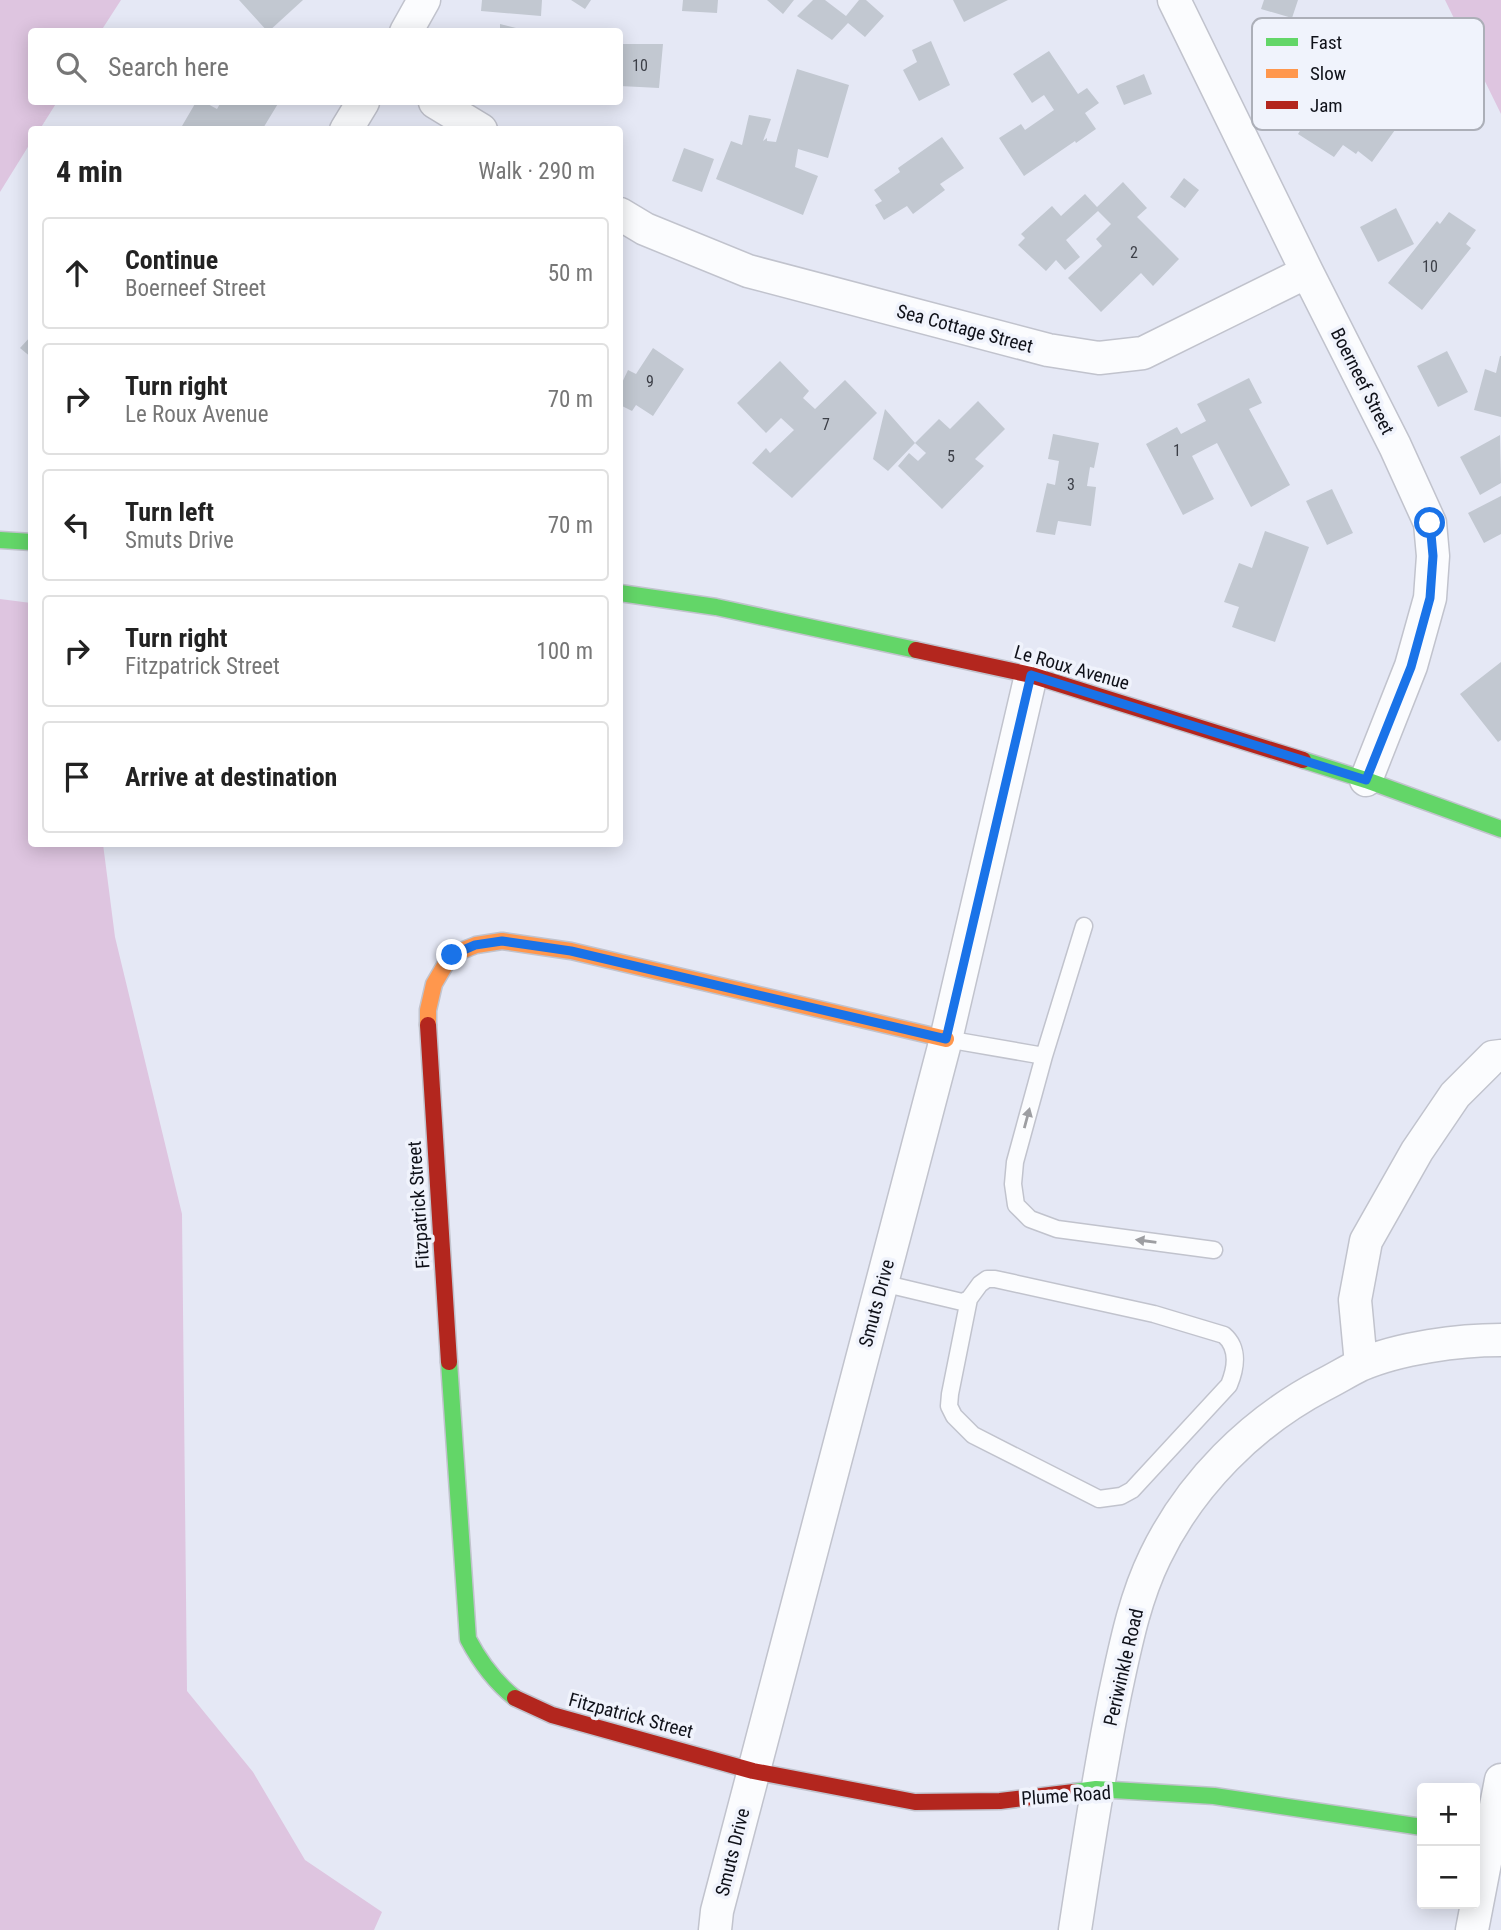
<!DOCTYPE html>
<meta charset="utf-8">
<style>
body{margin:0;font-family:"Roboto Condensed",sans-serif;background:#f6f6f6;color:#222}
.controls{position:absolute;right:21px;bottom:21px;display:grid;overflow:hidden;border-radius:7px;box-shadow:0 4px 18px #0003}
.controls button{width:63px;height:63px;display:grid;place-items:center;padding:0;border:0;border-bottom:2px solid #e0e0e0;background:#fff;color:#222;font:35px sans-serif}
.stop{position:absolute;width:21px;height:21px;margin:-16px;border:5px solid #1a73e8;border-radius:50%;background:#fff}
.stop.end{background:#1a73e8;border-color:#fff;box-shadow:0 2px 7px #0008}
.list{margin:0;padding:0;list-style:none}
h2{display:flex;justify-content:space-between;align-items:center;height:91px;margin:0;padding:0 28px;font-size:30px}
h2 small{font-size:23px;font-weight:400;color:#767676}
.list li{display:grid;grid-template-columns:46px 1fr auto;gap:21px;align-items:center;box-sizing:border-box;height:112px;margin:0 14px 14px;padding:0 14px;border:2px solid #e0e0e0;border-radius:7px}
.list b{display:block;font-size:26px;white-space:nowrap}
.list p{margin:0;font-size:23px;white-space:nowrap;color:#767676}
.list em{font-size:23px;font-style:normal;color:#767676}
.icon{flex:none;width:38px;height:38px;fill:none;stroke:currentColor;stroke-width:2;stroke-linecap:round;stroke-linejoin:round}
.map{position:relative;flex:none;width:1501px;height:1930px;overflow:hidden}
.search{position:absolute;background:#fff;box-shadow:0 4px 18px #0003;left:28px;top:28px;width:595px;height:77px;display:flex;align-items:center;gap:18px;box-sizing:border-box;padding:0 24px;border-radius:7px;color:#767676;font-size:26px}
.panel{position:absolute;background:#fff;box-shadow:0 4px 18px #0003;left:28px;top:126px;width:595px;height:721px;border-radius:7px}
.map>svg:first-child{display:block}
.green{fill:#dec5e0}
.building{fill:#c2c8d1}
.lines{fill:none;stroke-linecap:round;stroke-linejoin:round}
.lane-casing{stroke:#c1c3cd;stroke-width:19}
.street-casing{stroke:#c1c3cd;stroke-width:35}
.fast-casing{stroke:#c1c3cd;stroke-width:19}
.slow-casing{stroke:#c1c3cd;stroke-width:19}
.jam-casing{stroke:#c1c3cd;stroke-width:19}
.lane{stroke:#fbfcfe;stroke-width:16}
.street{stroke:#fbfcfe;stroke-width:32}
.fast{stroke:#63d668;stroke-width:16}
.slow{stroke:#ff974d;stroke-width:16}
.jam{stroke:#b3261e;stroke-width:16}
.oneway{fill:#9d9ea2}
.route{stroke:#1a73e8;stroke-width:9}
.labels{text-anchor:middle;stroke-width:7;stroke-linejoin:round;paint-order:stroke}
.number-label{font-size:16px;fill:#3c3f47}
.street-label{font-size:19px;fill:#0f1119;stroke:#f0f3fc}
.key{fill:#f0f3fc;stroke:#acafb8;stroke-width:2}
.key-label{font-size:19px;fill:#0f1119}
</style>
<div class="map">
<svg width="1501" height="1930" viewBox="0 0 1501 1930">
<rect width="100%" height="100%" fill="#e5e8f5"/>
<path class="green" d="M0,0h121l-20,31 -69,1v70h25l-17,27 -8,1 -1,12 -31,50z
M1445,0h56v114z
M0,599l31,4 1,241h71l12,93 67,277 5,477 66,81 52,88 77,52 -8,18h-374z"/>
<path class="building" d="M239,0h64l-35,32z
M482,0h60l-1,16 -60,-5z
M571,0h20l-6,9z
M683,0h35l-1,13 -35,-2z
M767,0h27l-11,14z
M813,0h12l21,16 13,-16h7l18,16 -19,21 -17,-14 -16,17 -35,-24z
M953,0h55l-44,22z
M1264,0h34l-6,18 -31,-9z
M500,24l24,6v-2l19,2v2h-43z
M1392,25l28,26 -33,28 -16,22 8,6 15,-20 21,15 -43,60 -14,-11 -2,3 -13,-9 -9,12 -36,-23 18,-29 7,4 9,-14 -8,-6 23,-34 6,4z
M931,41l19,44 -31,16 -16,-31 14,-8 -5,-12z
M620,44h43l-4,44 -39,-2z
M1049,51l29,43 9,-6 12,15 -14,10 11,16 -20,14 -1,-2 -51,35 -25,-38 22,-14 4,6 29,-20 -10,-15 -12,8 -19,-29z
M797,69l52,16 -21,73 -30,-9 -3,18 23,9 -15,39 -87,-36 15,-38 11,4 7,-30 22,4 -8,22 4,-3v3l9,1z
M1144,74l8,20 -28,11 -8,-19z
M196,102h8l13,7 4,-7h58l-17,28h-74l-6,-4z
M942,137l22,31 -24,16 5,6 -32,24 -6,-8 -23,14 -9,-15 7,-4 -8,-11 26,-18 -2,-4z
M684,148l30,11 -12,33 -30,-11z
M1184,178l15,12 -14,18 -15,-11z
M1123,182l24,26 -10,9 42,42 -26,27 -12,-13 -40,39 -33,-34 34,-32 -6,-7 15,-15 -13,-13 -32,29 14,17 -15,13 -9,-10 -10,11 -28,-26 7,-7 -4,-4 31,-28 9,10 24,-22 12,13z
M1396,208l18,36 -36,18 -18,-35z
M1449,212l27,18 -10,14 5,4 -49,62 -34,-27 49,-62 3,3z
M32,335v23l-12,-10z
M653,348l31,21 -31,47 -17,-11 -4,6 -12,-6v-18l8,-17 8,4z
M1447,351l21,41 -30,15 -21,-41z
M1500,356h1v61l-27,-7 11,-41 11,4z
M780,361l29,30 -6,7 12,11 30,-29 32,33 -85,85 -40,-35 14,-15 4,5 24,-23 -13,-12 -15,15 -29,-30z
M1249,378l13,25 -13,6 41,76 -39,22 -34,-64 -25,13 22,43 -31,16 -37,-71 31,-17 4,7 25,-13 -9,-17z
M978,401l27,28 -30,30 9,7 -42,43 -44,-43 11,-13 9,8 8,-8 -11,-10 24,-24 11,10z
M885,409l30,34 -27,28 -15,-12z
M1053,434l46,9 -5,25 -4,-1 -3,19 9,1 -5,39 -33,-5 -3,14 -19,-3 11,-49 8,2 4,-24 -11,-2z
M1500,435l1,48 -21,12 -20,-38z
M1332,489l21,44 -26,12 -21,-44z
M1501,496v38l-17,9 -16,-30z
M1265,531l44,16 -34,95 -43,-15 7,-20 -15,-5 15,-39 13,5z
M1501,662v78l-3,2 -38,-48z"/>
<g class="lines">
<defs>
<path id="lane" d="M1084,926l-40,130 -29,106 -2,22 3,21 14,14 27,10 157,21
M946,1039l98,17
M987,1279h8l159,35 70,21c15,13 12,33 5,50l-97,105 -11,6 -22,3 -126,-64 -19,-19 -5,-10 1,-12 19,-95 11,-15z
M882,1283l80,19 7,-3"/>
<path id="street" d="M1174,0l133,272 88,174 35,77 3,33 -3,42 -19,68 -45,114
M406,32l18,-32
M435,102l46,28
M346,130l17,-28
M620,214l25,15 103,42 300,79 51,8 44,-5 164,-81
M1361,1364l-6,-64 11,-59 51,-90 38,-56 38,-38 8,-1
M715,1930l2,-19 229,-872 85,-364
M1075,1930c12,-79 24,-157 40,-236 10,-46 19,-94 40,-137 35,-73 97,-135 168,-172 12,-6 25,-14 37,-20 39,-17 99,-25 141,-25
M1472,1930l29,-150"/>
<path id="fast" d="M0,540l32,2
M620,593l96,14 200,43
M1303,760l63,20 135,49
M449,1362l19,277c12,23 27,43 47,59
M1074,1792l22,-3 118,7 208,31"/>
<path id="slow" d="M428,1025v-15l6,-26 17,-29 25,-10 26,-4 69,10 375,88"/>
<path id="jam" d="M916,650l115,25 272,85
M428,1025l21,337
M515,1698l37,17 201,56 162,31 85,-1 74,-9"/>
</defs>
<use href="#lane" class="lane-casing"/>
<use href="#street" class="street-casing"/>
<use href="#fast" class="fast-casing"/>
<use href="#slow" class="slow-casing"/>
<use href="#jam" class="jam-casing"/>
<use href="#lane" class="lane"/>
<use href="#street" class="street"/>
<use href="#fast" class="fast"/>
<use href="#slow" class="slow"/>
<use href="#jam" class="jam"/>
</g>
<defs><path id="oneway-solid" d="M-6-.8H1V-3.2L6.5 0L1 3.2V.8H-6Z" transform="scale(1.75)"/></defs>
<g class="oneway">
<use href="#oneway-solid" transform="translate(1027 1118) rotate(-75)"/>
<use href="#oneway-solid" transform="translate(1146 1241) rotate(-172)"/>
</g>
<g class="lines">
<path class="route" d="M452,955l23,-10 27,-4 69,10 375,88 85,-364 335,105 45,-113 19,-69 3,-42 -3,-33"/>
</g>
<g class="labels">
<g class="number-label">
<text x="640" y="71">10</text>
<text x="1134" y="258">2</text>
<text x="1430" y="272">10</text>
<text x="650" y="387">9</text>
<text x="826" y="430">7</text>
<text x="1177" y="456">1</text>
<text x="951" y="462">5</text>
<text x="1071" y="490">3</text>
</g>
<g class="street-label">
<text transform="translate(965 328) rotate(15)" y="7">Sea Cottage Street</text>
<text transform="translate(1363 381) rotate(63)" y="7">Boerneef Street</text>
<text transform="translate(1072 667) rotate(16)" y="7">Le Roux Avenue</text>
<text transform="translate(418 1205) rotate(-94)" y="7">Fitzpatrick Street</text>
<text transform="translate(876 1303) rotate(-75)" y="7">Smuts Drive</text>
<text transform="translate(1123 1667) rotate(-77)" y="7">Periwinkle Road</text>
<text transform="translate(631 1715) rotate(15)" y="7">Fitzpatrick Street</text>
<text transform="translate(1066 1795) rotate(-4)" y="7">Plume Road</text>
<text transform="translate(732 1852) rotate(-76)" y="7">Smuts Drive</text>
</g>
</g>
<rect x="1252" y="18" width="232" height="112" rx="10" class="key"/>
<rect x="1266" y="38" width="32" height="8" fill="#63d668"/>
<rect x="1266" y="69" width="32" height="9" fill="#ff974d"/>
<rect x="1266" y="101" width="32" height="8" fill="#b3261e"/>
<g class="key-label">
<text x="1310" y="49">Fast</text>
<text x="1310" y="80">Slow</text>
<text x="1310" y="112">Jam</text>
</g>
</svg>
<div class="controls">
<button>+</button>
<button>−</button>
</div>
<div class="stop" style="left:1430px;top:523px"></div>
<div class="stop end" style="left:452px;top:955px"></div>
<div class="search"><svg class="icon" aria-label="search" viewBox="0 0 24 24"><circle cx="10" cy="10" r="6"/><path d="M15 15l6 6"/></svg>Search here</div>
<section class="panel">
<h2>4 min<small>Walk · 290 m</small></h2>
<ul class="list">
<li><svg class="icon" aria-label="ahead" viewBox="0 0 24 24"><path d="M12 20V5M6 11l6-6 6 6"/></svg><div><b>Continue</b><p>Boerneef Street</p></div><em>50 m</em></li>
<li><svg class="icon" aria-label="right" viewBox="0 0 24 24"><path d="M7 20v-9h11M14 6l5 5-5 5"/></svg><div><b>Turn right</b><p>Le Roux Avenue</p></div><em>70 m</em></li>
<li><svg class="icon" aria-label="left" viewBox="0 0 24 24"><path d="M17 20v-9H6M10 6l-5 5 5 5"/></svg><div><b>Turn left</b><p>Smuts Drive</p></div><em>70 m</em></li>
<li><svg class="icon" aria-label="right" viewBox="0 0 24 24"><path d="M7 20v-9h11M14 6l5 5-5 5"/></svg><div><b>Turn right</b><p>Fitzpatrick Street</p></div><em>100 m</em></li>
<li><svg class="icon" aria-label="arrive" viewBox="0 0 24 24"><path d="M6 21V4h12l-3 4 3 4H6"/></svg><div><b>Arrive at destination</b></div></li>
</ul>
</section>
</div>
